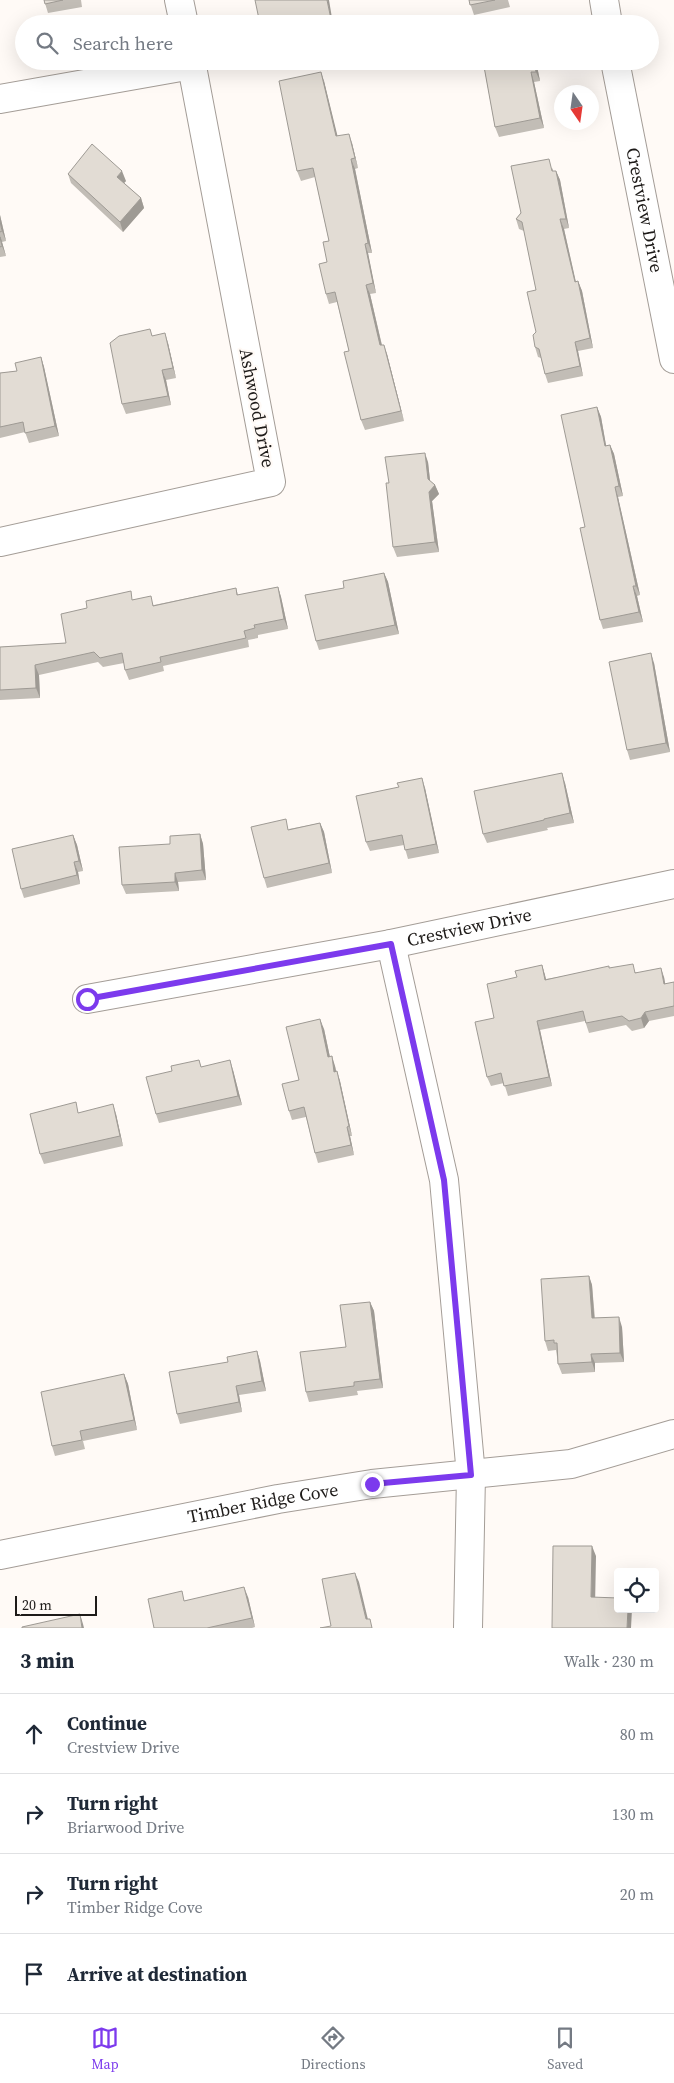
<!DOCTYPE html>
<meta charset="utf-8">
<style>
body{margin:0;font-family:"Source Serif 4",serif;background:#f2f2f3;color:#1f2937}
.controls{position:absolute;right:15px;bottom:15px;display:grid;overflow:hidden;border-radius:5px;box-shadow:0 5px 20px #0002}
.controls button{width:45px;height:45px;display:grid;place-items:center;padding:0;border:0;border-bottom:1px solid #e0e1e3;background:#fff;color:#1f2937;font:25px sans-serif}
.compass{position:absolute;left:554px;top:85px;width:45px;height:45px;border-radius:50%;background:#fff;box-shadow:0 5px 20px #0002;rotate:167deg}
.scale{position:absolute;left:15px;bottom:12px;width:82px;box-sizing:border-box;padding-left:5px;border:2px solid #1e1b19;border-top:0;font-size:14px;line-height:18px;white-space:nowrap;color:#1e1b19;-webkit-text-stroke:4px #fffaf6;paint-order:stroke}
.stop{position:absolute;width:15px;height:15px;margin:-11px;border:4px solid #7c3aed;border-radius:50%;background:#fff}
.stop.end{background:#7c3aed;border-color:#fff;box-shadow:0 1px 5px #0008}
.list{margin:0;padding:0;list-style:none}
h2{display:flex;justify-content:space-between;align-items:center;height:65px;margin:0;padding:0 20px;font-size:21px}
h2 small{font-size:16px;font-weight:400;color:#747a83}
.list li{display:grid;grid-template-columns:32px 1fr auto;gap:15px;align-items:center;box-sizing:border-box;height:80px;padding:0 20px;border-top:1px solid #e0e1e3}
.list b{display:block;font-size:19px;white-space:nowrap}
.list p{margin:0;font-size:16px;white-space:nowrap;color:#747a83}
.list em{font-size:16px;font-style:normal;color:#747a83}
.icon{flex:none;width:28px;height:28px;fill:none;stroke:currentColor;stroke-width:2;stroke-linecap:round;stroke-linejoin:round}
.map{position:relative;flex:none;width:674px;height:1628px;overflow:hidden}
.search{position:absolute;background:#fff;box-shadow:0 5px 20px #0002;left:15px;right:15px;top:15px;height:55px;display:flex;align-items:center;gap:12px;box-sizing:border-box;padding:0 18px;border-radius:28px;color:#747a83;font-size:19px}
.sheet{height:385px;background:#fff}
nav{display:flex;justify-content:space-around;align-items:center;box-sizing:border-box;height:70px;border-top:1px solid #e0e1e3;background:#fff;font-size:14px;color:#747a83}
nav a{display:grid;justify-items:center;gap:2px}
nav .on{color:#7c3aed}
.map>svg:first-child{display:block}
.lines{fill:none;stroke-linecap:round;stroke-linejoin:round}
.minor-casing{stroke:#a49d97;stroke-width:30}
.minor{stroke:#fff;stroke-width:28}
.wall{fill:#c2bdb6}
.shaded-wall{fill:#9e9a94}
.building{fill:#e2dcd4;stroke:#9e9a94}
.route{stroke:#7c3aed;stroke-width:6}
.labels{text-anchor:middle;stroke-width:4.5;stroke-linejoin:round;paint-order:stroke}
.street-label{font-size:18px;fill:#1e1b19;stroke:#fffaf6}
</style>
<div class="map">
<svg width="674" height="1628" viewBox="0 0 674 1628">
<rect width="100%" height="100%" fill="#fffaf6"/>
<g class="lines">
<defs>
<g id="minor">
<path d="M179,0l5,24"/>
<path d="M604,0l4,24"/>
<path id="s1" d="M615,61l59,298"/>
<path d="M0,99l192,-34"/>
<path d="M0,542l271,-60 -80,-421"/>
<path d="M391,944l53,236 27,295 -3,153"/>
<path id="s2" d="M87,999l304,-55 283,-60"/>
<path id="s3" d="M0,1555l278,-56 94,-15 199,-20 103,-30"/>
</g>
</defs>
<use href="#minor" class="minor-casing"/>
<use href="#minor" class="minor"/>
</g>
<path class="wall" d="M44,0h37l1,7 -34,6z
M469,0h39l2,7 -36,8z
M483,61h53l4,20 -6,1 10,46 -45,9 -4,-10z
M324,81l13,55 15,7 6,25 -3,1 17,84h-4l8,40 -6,1 12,51 5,9 17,67 -39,9 -4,-10 -12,-69 -12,-49 -8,2 -3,-10 1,-32 2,-21 -14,-64 -14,4 -4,-10z
M553,168v3h3l4,9 9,48 -5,1 12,53 2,-1 4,10 11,57 -15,3 5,25 -35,7 -3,-9 -4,-16 -3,-1 -3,-10 1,-15v-42l-12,-59 -5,-2 -3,-10z
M68,174l58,7 -2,2 17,15 3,10 -21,24 -52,-49z
M0,215l6,26 -4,1 4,14 -6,1z
M153,336l15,7 8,35 -10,2 5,25 -45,9 -4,-10z
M41,357l3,10 15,69 -30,7 -4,-11 -25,6v-65l17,-2z
M597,407l4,10 5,29 4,-1 4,9 9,42 -5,1 22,98 -3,1 6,26 -40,7 -3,-9 -15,-93z
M428,462l2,19 5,4 4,9 -7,7 7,51 -42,5 -4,-10 -4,-64z
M384,573l4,9 11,52 -80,16 -3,-9 28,-53z
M278,587l3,10 7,32 -30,6v3l-10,2 1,7 -86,19 1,5 -35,9 -4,-10 -1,-7 -21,4 -5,-5 -59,13 1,23 -40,2v-53l66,-4 68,-44 20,6 82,-17 2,7z
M654,663l16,89 -40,8 -3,-10z
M565,783l9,40 -27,5 1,2 -61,13 -4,-9z
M425,788l14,65 -31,6 -4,-14 -34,6 -4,-9z
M320,823l4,9 8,41 -65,15 -3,-10 25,-49z
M200,834l3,10 3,36 -28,2 1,9 -53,3 -4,-9 48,-41z
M73,835l4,10 6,26 -5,1 2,12 -56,14 -3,-9z
M542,965l4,14 64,-11 54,9 1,7 9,-2v34l-25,5 -5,7 -12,3 -6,-6 -37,8 -4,-12 -45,9 12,56 -44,10 -4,-13 -13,3 -4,-9 7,-59 23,-41z
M324,1029l6,28 5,9 1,5 4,10 12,55h-2l4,19 -36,8 -3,-10 -9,-36 -14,3 -3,-9 10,-31z
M199,1060l2,7 32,3 9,35 -83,18 -3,-9 16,-43z
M80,1113l36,1 7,32 -79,18 -4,-10z
M589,1276l3,9 3,33 27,9 2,35 -29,1v9l-33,2 -4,-10 -2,-14 -8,1 -3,-10z
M370,1302l4,9 9,77 -26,3 1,4 -49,7 -3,-10 40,-45z
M257,1351l3,10 6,30 -27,4 3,17 -62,12 -3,-10 51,-52z
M124,1374l4,10 9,46 -54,11 2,8 -30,7 -3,-10z
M248,1597l7,30 -3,1h-98l32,-28z"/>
<path class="shaded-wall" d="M327,0h2l4,24h-1z
M534,61h2l4,20 -4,-9z
M321,72l3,9 16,65 -4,-10z
M531,72l3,10 10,46 -4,-10z
M349,134l3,9 6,25 -3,-10z
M351,159l4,10 17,84 -4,-10z
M122,171l4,10 -5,5 -4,-9z
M556,171l4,9 9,48 -3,-9z
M141,198l3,10 -21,24 -3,-10z
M0,215l6,26 -4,-10 -2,-10z
M560,219l4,10 14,63 -3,-10z
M0,235l6,21 -4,-10z
M365,244l3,9 8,40 -3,-10z
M578,281l4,10 11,57 -3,-10z
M366,285l4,9 14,61 -4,-10z
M165,333l3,10 8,35 -3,-10z
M575,342l3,9 5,25 -3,-10z
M384,345l3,9 17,67 -3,-10z
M41,357l3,10 15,69 -4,-10z
M162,370l4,10 5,25 -3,-9z
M597,407l4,10 7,39 -3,-10z
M610,445l4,9 9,42 -4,-10z
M425,453l3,9 3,27 -3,-10z
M435,485l4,9 -7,7 7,51 -4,-10 -6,-50z
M615,487l3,10 22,98 -4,-9z
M384,573l4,9 11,52 -4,-9z
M633,586l4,10 6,26 -4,-10z
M278,587l3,10 7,32 -4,-10z
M651,653l3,10 16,89 -4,-9z
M35,665l4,10 1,23 -4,-10z
M562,773l3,10 9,40 -4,-10z
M422,778l3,10 14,65 -3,-9z
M320,823l4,9 8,41 -3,-10z
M200,834l3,10 3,36 -4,-10z
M73,835l4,10 6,26 -4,-10z
M74,862l4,10 2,12 -3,-9z
M175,873l3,9 1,9 -4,-9z
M542,965l3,10 3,14 -3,-9z
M661,968l3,9 3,17 -3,-10z
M645,1012l4,9 -5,7 -3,-10z
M320,1019l4,10 8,38 -4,-10z
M537,1021l3,9 12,56 -3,-9z
M332,1056l3,10 3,15 -4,-9z
M230,1060l3,10 9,35 -4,-9z
M337,1071l3,10 12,55 -3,-10z
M113,1104l3,10 7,32 -3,-10z
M347,1127l3,9 4,19 -3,-10z
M589,1276l3,9 3,43 -3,-10z
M370,1302l4,9 9,77 -3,-9z
M619,1317l3,10 2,35 -4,-9z
M257,1351l3,10 6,30 -4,-10z
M591,1354l4,9v9l-3,-10z
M124,1374l4,10 9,46 -3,-10z
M236,1386l3,9 3,17 -3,-10z
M592,1546l4,10 -1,51 -4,-10z
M355,1573l4,9 11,46 -4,-9z
M244,1587l4,10 7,30 -3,-9z
M628,1609h4l-1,19h-4z
M80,1614l3,10 1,4h-2z"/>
<path class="building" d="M44,0h19l-18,4z
M255,0h72l5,24h-72z
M469,0h26l-25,5z
M483,61h51l2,11h-5l9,46 -45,9z
M321,72l15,64 13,-2 6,24 -4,1 17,84 -3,1 8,39 -7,2 14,60h4l17,66 -40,9 -17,-68 5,-1 -14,-59 -9,2 -7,-30 8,-2 -4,-20 6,-1 -16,-73 -16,3 -18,-90z
M92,144l30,27 -5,6 24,21 -21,24 -52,-48z
M549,159l3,12h4l10,48h-6l15,63 3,-1 12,57 -15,4 5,24 -35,8 -6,-25 -4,-2 -2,-12 3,-3 -9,-40 9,-2 -14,-68 -6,-3 5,-6 -10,-47z
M0,221l2,10 -2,1z
M0,237l2,9 -2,1z
M150,329l2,7 13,-3 8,35 -11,2 6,26 -46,8 -12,-61 9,-7z
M41,357l14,69 -30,7 -2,-11 -23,5v-54l17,-2 -2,-8z
M597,407l8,39 5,-1 9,41 -4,1 21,99h-3l6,26 -39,8 -20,-92 5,-1 -24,-112z
M425,453l3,26 7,6 -6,7 6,50 -42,5 -7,-64h3l-4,-26z
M384,573l11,52 -79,16 -11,-46 39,-7 -1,-7z
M278,587l6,32 -30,6 1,3 -11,3 2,7 -86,19 1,5 -36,8 -3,-17 -22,5 -6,-6 -59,13 1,23 -36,2v-43l66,-4 -5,-29 26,-6 -1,-7 45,-10 1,9 19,-4 2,10 83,-18 1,7z
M651,653l15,90 -39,7 -18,-88z
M562,773l8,40 -26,6v1l-61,14 -9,-43z
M422,778l14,66 -31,6 -3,-15 -36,7 -10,-46 43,-9 -2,-4z
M286,819l2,11 32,-7 9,40 -65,15 -13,-51z
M200,834l2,36 -27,3v9l-53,3 -3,-38 51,-3v-8z
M73,835l6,26 -5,1 3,13 -56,14 -9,-40z
M633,964l2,9 26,-5 3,16 10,-2v24l-29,6 -4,6 -12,3 -7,-5 -36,7 -3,-12 -46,10 12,56 -45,9 -3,-13 -14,4 -12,-55 19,-4 -7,-34 30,-7 -2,-6 27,-6 3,15 64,-14v2z
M320,1019l8,38 4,-1 2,16 3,-1 12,55 -2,1 4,18 -36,8 -11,-46 -15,4 -7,-27 17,-4 -13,-53z
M199,1060l2,7 29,-7 8,36 -82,18 -10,-37 26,-6 -1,-5z
M76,1102l2,11 35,-9 7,32 -80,18 -10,-40z
M589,1276l3,42 27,-1 1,36 -29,1 1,8 -34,2 -1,-21h-3v-3l-9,1 -4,-62z
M370,1302l10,77 -26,3v4l-48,6 -6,-40 46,-5 -6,-42z
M257,1351l5,30 -26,5 3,16 -62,12 -8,-42 59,-10 -1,-5z
M124,1374l10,46 -54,11 2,9 -30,6 -11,-54z
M553,1546h39l-1,51 27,1v11h10l-1,19h-75z
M355,1573l11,46h4l2,9h-52l11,-2 -9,-47z
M244,1587l8,31 -45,10h-53l-6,-29 34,-8 2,10z
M80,1614l2,14h-60v-1z"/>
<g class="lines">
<path class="route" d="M87,999l304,-55 53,236 27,295 -99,9"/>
</g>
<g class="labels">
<g class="street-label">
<text dy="6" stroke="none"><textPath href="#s1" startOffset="152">Crestview Drive</textPath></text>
<text transform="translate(257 408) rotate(79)" y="6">Ashwood Drive</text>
<text dy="6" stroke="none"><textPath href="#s2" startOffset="389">Crestview Drive</textPath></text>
<text dy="6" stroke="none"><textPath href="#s3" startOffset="268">Timber Ridge Cove</textPath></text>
</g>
</g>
</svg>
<div class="controls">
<button><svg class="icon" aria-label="locate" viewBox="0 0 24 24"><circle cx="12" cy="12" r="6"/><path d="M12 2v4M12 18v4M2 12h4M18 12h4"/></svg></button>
</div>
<svg class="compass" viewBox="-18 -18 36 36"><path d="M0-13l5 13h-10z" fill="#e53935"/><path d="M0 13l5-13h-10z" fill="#747a83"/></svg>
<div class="scale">20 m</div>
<div class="stop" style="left:87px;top:999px"></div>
<div class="stop end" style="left:372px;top:1484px"></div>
<div class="search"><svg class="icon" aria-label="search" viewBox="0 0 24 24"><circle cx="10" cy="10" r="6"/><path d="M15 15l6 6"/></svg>Search here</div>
</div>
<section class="sheet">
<h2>3 min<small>Walk · 230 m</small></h2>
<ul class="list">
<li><svg class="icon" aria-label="ahead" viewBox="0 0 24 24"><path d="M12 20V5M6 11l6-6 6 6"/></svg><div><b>Continue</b><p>Crestview Drive</p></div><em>80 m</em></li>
<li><svg class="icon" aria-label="right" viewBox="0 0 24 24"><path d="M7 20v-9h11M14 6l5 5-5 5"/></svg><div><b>Turn right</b><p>Briarwood Drive</p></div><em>130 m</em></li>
<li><svg class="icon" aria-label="right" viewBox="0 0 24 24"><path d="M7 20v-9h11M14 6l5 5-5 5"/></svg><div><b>Turn right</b><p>Timber Ridge Cove</p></div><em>20 m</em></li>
<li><svg class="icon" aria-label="arrive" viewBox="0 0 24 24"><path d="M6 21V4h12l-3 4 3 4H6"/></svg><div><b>Arrive at destination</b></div></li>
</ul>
</section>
<nav>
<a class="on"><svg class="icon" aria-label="map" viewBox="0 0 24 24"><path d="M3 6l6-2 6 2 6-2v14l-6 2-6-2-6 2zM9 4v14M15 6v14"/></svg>Map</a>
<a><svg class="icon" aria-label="directions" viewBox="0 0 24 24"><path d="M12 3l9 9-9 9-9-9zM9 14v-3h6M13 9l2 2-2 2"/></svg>Directions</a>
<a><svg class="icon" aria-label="saved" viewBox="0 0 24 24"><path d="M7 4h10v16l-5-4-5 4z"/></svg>Saved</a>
</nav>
